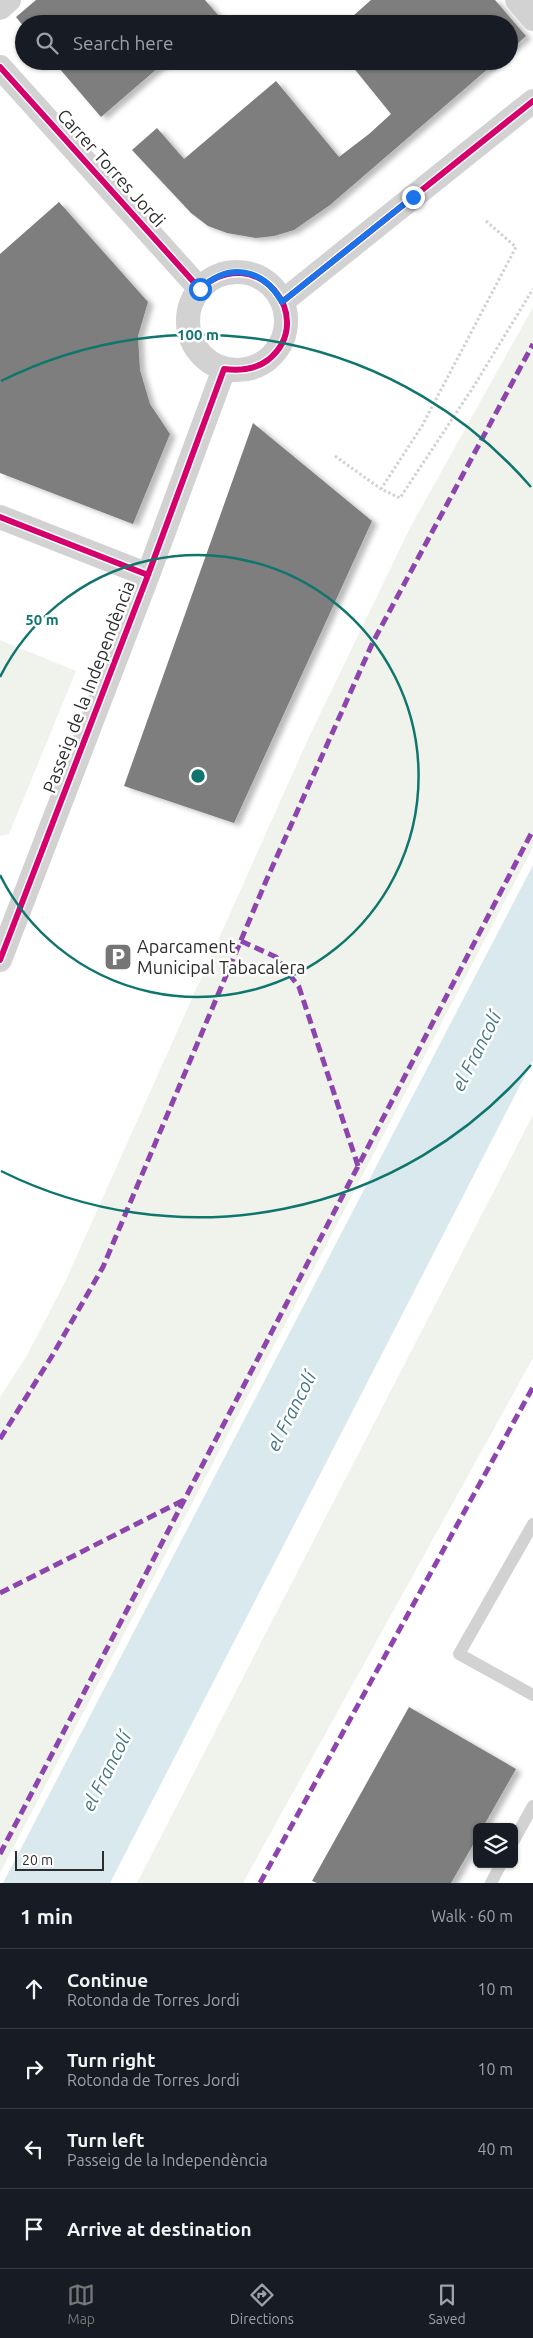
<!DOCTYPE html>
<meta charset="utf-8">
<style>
body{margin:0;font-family:Ubuntu,sans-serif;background:#242831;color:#f1f3f6}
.controls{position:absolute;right:15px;bottom:15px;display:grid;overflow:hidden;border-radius:8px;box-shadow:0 1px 4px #0004}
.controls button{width:45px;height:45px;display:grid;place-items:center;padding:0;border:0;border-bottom:1px solid #363941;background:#171b24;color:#f1f3f6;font:25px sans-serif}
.scale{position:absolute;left:15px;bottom:12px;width:89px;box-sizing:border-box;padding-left:5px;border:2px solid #2d2d2d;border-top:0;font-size:14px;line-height:18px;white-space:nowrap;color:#2d2d2d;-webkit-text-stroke:4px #fff;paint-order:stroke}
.stop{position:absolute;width:15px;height:15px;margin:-11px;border:4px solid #1a73e8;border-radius:50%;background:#fff}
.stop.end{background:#1a73e8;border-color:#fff;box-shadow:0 1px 5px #0008}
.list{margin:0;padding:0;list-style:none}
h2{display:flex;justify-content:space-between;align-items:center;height:65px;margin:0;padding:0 20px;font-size:21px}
h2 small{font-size:16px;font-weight:400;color:#9ea1a6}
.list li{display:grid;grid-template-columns:32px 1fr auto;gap:15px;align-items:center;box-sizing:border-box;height:80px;padding:0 20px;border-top:1px solid #363941}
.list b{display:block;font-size:19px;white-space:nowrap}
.list p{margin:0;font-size:16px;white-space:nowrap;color:#9ea1a6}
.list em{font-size:16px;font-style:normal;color:#9ea1a6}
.icon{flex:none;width:28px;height:28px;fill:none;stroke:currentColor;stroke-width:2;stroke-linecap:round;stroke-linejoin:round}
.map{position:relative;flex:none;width:533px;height:1883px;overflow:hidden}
.search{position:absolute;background:#171b24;box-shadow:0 1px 4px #0004;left:15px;right:15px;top:15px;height:55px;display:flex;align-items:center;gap:12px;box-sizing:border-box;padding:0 18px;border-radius:28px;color:#9ea1a6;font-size:19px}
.sheet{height:385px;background:#171b24}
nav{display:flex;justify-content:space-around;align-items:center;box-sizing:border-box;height:70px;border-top:1px solid #363941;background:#171b24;font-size:14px;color:#9ea1a6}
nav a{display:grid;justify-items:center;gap:2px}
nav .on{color:#767676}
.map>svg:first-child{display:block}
.green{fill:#f0f3eb}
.water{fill:#d9e9ee}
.building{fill:#7e7e7e;filter:url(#shadow)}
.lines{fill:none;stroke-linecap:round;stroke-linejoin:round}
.path{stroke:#d2d2d2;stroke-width:3;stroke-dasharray:2.5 2.5;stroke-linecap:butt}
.service{stroke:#d2d2d2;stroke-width:12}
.minor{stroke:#d2d2d2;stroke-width:24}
.quiet{stroke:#8e44ad;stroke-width:5;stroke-dasharray:10 5;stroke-linecap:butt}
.cycleway-casing{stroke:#fff;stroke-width:9}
.cycleway{stroke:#d6006c;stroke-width:6}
.route{stroke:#1a73e8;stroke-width:6}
.ring{fill:none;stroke:#0f766e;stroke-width:2.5}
.labels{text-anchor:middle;stroke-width:5;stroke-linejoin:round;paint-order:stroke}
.street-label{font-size:18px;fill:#2d2d2d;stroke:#fff}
.poi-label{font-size:18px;fill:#2d2d2d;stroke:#fff;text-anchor:start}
.water-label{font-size:19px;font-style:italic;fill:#437586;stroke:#fff}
.centre{fill:#0f766e;stroke:#fff;stroke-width:2.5}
.ring-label{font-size:15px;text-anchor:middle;font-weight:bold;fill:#0f766e;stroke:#fff;stroke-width:5;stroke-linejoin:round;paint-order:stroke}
</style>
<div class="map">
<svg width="533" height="1883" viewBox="0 0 533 1883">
<defs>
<filter id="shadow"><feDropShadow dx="5.5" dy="3" stdDeviation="2.5" flood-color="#0004"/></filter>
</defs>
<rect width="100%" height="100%" fill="#fff"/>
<path class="green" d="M533,307v540l-533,1026v-476l26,-40 39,-75 244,-545 101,-209z
M0,640l76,31 -67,163 -9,2z
M533,1115v243l-290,525h-106z"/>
<path class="water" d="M533,865v195l-423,823h-107z"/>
<path class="building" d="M36,0h169l13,15 -9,9h-185v3l-8,-10z
M371,0h124l31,36 -17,15v-27h-165z
M53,61h113l-65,56z
M348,61h149l-167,144 -36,25 -20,6 -18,2 -29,-5 -19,-7 -17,-13 -59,-63 25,-22 27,31 92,-78 63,76 30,-23 22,-20z
M59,202l89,100 -10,34 2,34 10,34 20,30 -37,90 -133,-51v-219z
M253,423l119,98 -138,302 -110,-37z
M409,1707l107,62 -33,58h-6v11l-26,45h-134l-5,-2z"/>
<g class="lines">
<path class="path" d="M486,221l30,26 -94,179 -41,63 19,9 74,-112 59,-97
M335,456l46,33"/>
<path class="service" d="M533,1524l-74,130 74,41
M514,1840l19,-34
M491,1883l10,-19"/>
<path class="minor" d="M517,0l16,19
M0,8l9,-8
M0,67l200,222
M188 321a49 49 0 1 1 98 0a49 49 0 1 1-98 0Z
M282,302l251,-201
M0,517l148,58
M0,960l148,-385 76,-206"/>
<path class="quiet" d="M241,941l35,16 23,30 59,179
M0,1439l52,-83 51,-89 163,-386 107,-239 160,-298
M0,1593l184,-93
M0,1854l533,-1024
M260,1883l273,-496"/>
<defs>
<path id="cycleway" d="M0,67l200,222c55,-50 120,29 68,71 -13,10 -28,11 -44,9l-76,206 -148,385
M282,302l251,-201
M0,517l148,58"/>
</defs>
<use href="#cycleway" class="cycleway-casing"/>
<use href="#cycleway" class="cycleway"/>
</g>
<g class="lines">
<path class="route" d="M200,289c29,-27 63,-21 82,13l131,-105"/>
</g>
<g class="ring">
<path d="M0 677A221 221 0 1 1 0 875"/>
<path d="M531 1065A441 441 0 0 1 1 1171M1 381A441 441 0 0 1 531 487"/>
</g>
<defs>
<symbol id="parking-square" viewBox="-11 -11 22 22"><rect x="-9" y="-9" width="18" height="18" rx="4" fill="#767676" stroke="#fff"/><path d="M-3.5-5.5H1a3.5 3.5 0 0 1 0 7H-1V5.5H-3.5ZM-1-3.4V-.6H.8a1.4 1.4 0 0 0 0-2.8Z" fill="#fff"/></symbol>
</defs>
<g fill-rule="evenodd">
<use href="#parking-square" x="102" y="941" width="32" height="32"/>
</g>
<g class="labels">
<g class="street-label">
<text transform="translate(111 168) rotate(48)" y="6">Carrer Torres Jordi</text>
<text transform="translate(89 687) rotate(-69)" y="6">Passeig de la Independència</text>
</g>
<g class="poi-label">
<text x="137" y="953">Aparcament<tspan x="137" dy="21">Municipal Tabacalera</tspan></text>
</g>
<g class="water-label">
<text transform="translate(476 1051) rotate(-63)" y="7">el Francolí</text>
<text transform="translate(291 1411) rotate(-63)" y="7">el Francolí</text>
<text transform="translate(106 1771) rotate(-63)" y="7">el Francolí</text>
</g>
</g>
<circle cx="198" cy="776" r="8" class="centre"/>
<g class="ring-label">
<text x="198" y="340">100 m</text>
<text x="42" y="625">50 m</text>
</g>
</svg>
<div class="controls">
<button><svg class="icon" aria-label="layers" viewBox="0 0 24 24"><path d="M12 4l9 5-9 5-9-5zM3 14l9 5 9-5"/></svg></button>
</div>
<div class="scale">20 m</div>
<div class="stop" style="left:200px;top:289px"></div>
<div class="stop end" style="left:413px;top:197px"></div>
<div class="search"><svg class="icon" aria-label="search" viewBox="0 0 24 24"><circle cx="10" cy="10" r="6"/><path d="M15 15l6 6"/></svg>Search here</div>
</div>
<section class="sheet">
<h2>1 min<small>Walk · 60 m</small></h2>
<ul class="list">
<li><svg class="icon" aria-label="ahead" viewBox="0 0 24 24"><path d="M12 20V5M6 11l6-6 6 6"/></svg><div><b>Continue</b><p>Rotonda de Torres Jordi</p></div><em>10 m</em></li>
<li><svg class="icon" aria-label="right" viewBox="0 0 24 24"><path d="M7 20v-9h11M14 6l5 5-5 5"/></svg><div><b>Turn right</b><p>Rotonda de Torres Jordi</p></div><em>10 m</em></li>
<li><svg class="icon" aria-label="left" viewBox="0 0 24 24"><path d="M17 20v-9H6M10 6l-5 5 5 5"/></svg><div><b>Turn left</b><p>Passeig de la Independència</p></div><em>40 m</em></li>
<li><svg class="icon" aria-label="arrive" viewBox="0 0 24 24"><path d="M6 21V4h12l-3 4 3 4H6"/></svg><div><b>Arrive at destination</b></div></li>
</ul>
</section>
<nav>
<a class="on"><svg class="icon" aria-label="map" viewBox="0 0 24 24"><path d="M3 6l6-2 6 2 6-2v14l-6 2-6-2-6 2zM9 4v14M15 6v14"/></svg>Map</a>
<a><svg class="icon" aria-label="directions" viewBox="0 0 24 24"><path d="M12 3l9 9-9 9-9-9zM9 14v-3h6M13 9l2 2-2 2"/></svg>Directions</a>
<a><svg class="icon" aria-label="saved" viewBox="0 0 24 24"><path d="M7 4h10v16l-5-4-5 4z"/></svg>Saved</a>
</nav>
